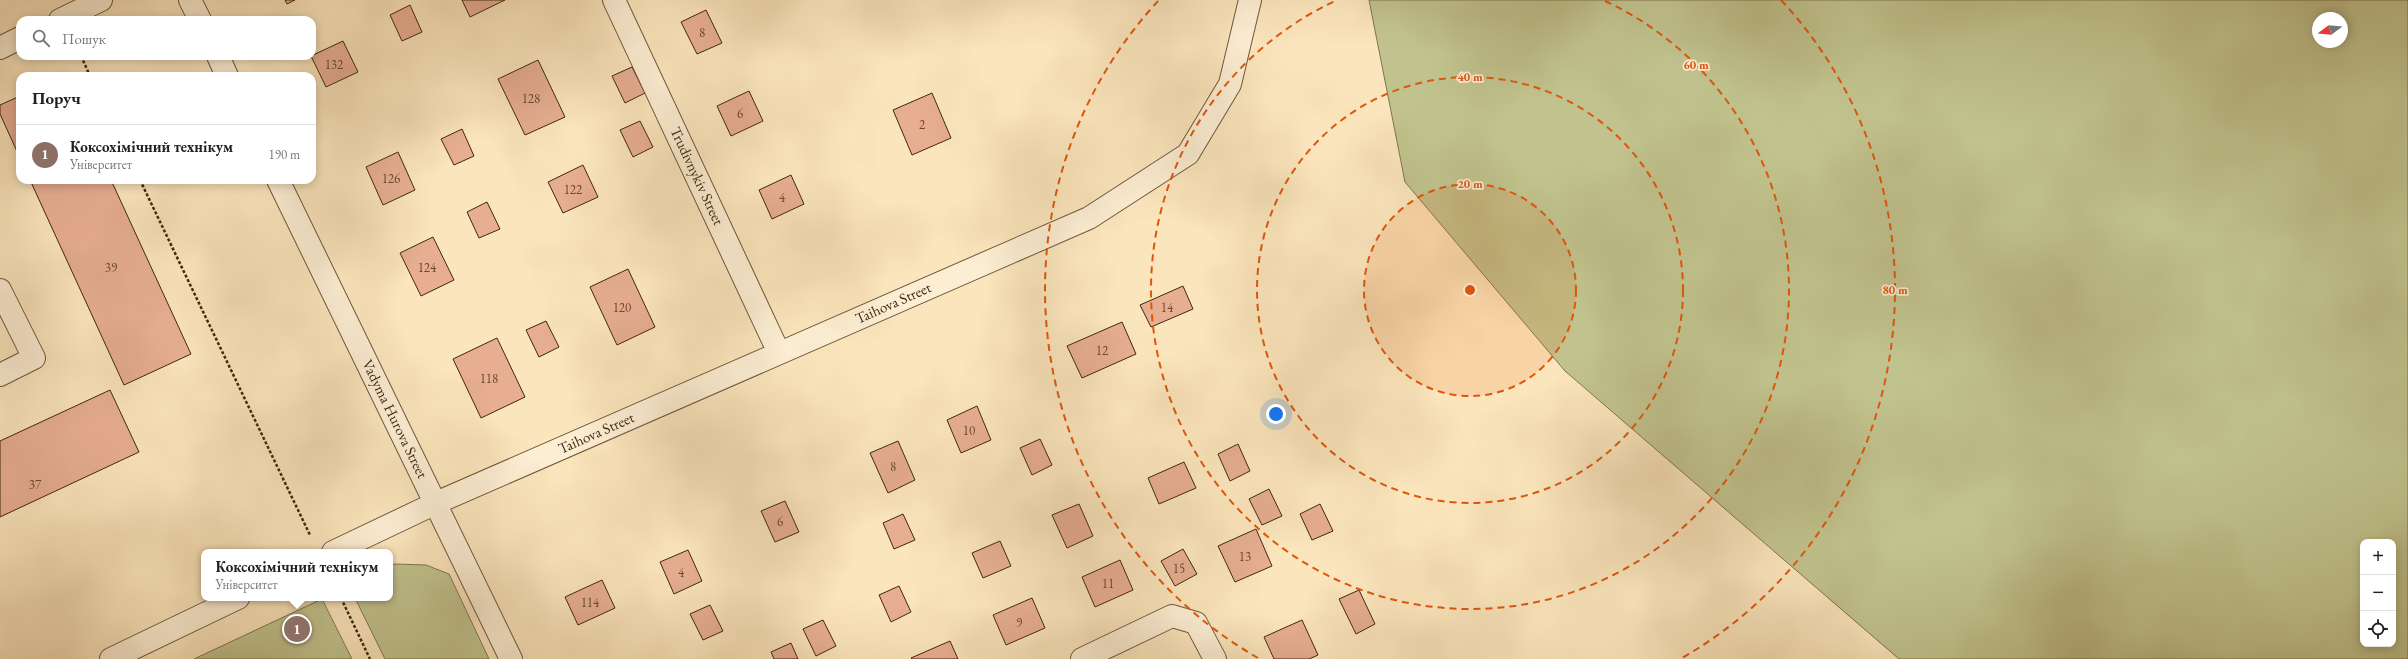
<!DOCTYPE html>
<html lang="uk">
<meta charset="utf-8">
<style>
body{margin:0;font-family:"EB Garamond",serif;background:#f6f6f6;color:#202124}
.controls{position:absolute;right:12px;bottom:12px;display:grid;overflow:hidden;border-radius:8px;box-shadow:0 2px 10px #0003}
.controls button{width:36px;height:36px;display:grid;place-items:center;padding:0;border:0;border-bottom:1px solid #e0e0e0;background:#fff;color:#202124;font:20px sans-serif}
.compass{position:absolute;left:2312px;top:12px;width:36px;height:36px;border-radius:50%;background:#fff;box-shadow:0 2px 10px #0003;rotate:254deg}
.you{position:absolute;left:1276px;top:414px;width:14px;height:14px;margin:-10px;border:3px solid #fff;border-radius:50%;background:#1a73e8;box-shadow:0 0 0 6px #1a73e833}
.badge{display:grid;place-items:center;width:26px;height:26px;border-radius:50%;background:#8f2418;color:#fff;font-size:13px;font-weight:700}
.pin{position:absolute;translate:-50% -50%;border:2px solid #fff;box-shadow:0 1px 4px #0006}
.popup{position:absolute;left:201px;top:549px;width:192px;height:52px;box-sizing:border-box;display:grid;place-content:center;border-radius:8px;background:#fff;filter:drop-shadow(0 1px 3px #0005);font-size:13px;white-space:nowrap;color:#757577}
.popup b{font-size:15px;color:#202124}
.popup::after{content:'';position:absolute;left:50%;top:100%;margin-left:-8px;border:8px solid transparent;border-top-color:#fff}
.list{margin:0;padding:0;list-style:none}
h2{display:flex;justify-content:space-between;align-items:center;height:52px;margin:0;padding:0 16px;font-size:17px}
h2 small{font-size:13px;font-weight:400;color:#757577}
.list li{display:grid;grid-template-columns:26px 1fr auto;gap:12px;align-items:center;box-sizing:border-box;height:60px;padding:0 16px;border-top:1px solid #e0e0e0}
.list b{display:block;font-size:15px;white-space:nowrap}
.list p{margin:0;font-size:13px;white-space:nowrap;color:#757577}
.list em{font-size:13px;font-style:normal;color:#757577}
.icon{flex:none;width:22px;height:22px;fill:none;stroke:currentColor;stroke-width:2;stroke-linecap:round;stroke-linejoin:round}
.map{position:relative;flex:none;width:2408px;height:659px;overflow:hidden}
.search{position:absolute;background:#fff;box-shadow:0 2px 10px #0003;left:16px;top:16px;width:300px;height:44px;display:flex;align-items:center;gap:10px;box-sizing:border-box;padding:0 14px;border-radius:12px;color:#757577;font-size:15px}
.panel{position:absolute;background:#fff;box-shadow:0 2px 10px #0003;left:16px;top:72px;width:300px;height:112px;border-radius:12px}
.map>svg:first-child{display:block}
.green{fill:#c1c38e;stroke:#80754e;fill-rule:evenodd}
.building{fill:#e7ae92;stroke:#40270e}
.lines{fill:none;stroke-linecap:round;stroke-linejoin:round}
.minor-casing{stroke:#6f563a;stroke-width:24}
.path{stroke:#40270e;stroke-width:2.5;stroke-dasharray:3 2;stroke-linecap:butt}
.minor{stroke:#fceed3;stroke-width:22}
.ring{fill:none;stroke:#e0560c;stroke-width:2;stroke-dasharray:7 5}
.labels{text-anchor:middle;stroke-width:3.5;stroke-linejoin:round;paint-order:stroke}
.number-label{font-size:13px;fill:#6a492f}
.street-label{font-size:15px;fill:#40270e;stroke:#fceed3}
.centre{fill:#e0560c;stroke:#fceed3;stroke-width:2}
.ring-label{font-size:12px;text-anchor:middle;font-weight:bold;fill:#e0560c;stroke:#fceed3;stroke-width:3.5;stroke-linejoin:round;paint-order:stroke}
</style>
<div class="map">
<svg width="2408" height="659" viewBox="0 0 2408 659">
<rect width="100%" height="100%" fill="#fbe5bc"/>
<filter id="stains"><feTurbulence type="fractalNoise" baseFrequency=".005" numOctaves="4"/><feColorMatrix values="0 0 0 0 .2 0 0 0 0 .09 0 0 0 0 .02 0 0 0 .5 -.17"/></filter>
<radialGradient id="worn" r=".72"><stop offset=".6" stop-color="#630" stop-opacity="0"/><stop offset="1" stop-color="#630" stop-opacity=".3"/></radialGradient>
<path class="green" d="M1369,0h1039v659h-509l-334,-288 -160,-189zM2318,18h24v24h-24zM2363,542h30v102h-30z
M395,564l31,1 23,9 40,85h-104l-30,-61h35v-32z
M322,599l30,60h-158z"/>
<path class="building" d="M285,0h10l-8,4z
M462,0h43l-35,17z
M410,5l12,27 -20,9 -12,-26z
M706,10l16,33 -25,11 -16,-32z
M343,41l15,31 -32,15 -15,-31z
M538,60l27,57 -40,18 -27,-56z
M632,67l13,26 -20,10 -13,-27z
M749,91l14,30 -32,15 -14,-30z
M932,93l19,45 -39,17 -19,-45z
M20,96v62l-20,-44v-9z
M640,121l13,26 -20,10 -13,-27z
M462,129l12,27 -20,9 -13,-26z
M398,152l17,38 -32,15 -17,-38z
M583,165l15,32 -35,16 -15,-31z
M791,175l13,29 -32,15 -13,-29z
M30,180h81l80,174 -67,31z
M487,202l13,27 -21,9 -12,-26z
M433,237l21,43 -33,16 -21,-43z
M628,269l27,58 -38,18 -27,-58z
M1183,286l10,23 -42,18 -11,-22z
M546,321l13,26 -20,10 -13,-27z
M1122,322l14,32 -54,24 -15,-32z
M497,338l28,59 -44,21 -28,-59z
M110,390l29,62 -139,65v-76z
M977,406l14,34 -30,13 -14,-33z
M1040,439l12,26 -20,10 -12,-27z
M898,441l17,39 -27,13 -18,-40z
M1238,444l12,27 -20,10 -12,-27z
M1184,462l12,26 -37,16 -11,-26z
M1269,489l13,27 -20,9 -13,-26z
M785,501l14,31 -24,10 -14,-31z
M1079,504l14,32 -26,12 -15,-33z
M1320,504l13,27 -21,9 -12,-26z
M903,514l12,26 -21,9 -11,-26z
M1256,529l16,37 -37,16 -17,-36z
M1000,541l11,25 -28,12 -11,-25z
M1183,549l14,25 -22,12 -14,-25z
M688,550l14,31 -28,13 -14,-32z
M1120,560l13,30 -38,17 -13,-30z
M602,580l13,28 -37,17 -13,-28z
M899,586l12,26 -20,10 -12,-27z
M1359,590l16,34 -19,10 -17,-35z
M1032,598l13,30 -39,17 -13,-30z
M710,605l13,26 -20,9 -13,-26z
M823,620l13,26 -20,10 -13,-27z
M1302,620l16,35 -9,4h-35l-10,-22z
M950,641l8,18h-46l-1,-1z
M791,643l7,16h-24l-3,-7z"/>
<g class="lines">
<defs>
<path id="minor" d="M190,0l10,20
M614,0l165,353
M60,20l41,-20
M0,48l20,-10
M218,56l9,20
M278,180l233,479
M0,290l34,68 -34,17
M333,552l103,-49 653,-285 99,-64 42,-70 20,-84
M111,659l127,-61
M1082,659l90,-43 24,7 19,36"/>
</defs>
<use href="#minor" class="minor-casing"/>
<path class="path" d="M81,56l9,20
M140,180l170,355
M341,598l29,61"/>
<use href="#minor" class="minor"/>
</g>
<circle cx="1470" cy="290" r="106" fill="#e0560c" fill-opacity=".12"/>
<g class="ring">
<circle cx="1470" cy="290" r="106"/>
<circle cx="1470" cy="290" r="213"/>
<path d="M1605 1A319 319 0 1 1 1335 1"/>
<path d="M1258 658A425 425 0 0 1 1159 0M1781 0A425 425 0 0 1 1682 658"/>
</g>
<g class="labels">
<g class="number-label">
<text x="702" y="37">8</text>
<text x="334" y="69">132</text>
<text x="531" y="103">128</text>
<text x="740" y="118">6</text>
<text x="922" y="129">2</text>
<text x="391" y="183">126</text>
<text x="573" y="194">122</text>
<text x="782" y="202">4</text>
<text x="111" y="272">39</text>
<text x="427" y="272">124</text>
<text x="622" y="312">120</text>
<text x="1167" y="312">14</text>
<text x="1102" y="355">12</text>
<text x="489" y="383">118</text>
<text x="969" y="435">10</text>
<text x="893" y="471">8</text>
<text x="35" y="489">37</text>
<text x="780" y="526">6</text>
<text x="1245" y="561">13</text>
<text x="1179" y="573">15</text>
<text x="681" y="577">4</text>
<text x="1108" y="588">11</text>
<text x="590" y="607">114</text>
<text x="1019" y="627">9</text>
</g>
<g class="street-label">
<text transform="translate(697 176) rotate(65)" y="5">Trudivnykiv Street</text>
<text transform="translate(893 303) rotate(-24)" y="5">Taihova Street</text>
<text transform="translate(395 419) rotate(64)" y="5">Vadyma Hurova Street</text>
<text transform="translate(596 433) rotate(-24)" y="5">Taihova Street</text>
</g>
</g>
<circle cx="1470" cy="290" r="6" class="centre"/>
<g class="ring-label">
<text x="1696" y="69">60 m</text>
<text x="1470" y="81">40 m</text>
<text x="1470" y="188">20 m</text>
<text x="1895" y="294">80 m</text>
</g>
<rect width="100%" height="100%" filter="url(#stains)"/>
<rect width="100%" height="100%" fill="url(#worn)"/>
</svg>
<div class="controls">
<button>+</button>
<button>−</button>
<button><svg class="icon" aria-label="locate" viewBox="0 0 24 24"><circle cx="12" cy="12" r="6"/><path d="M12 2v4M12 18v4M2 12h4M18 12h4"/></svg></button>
</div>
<svg class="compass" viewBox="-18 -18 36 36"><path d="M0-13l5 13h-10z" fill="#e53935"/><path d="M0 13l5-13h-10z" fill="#757577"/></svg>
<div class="you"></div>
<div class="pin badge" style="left:297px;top:629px;background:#8d6e63">1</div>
<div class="popup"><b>Коксохімічний технікум</b>Університет</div>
<div class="search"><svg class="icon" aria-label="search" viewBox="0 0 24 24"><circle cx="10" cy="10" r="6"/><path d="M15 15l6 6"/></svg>Пошук</div>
<section class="panel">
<h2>Поруч<small></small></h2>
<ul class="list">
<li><span class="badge" style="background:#8d6e63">1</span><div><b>Коксохімічний технікум</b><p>Університет</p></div><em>190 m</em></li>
</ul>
</section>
</div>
